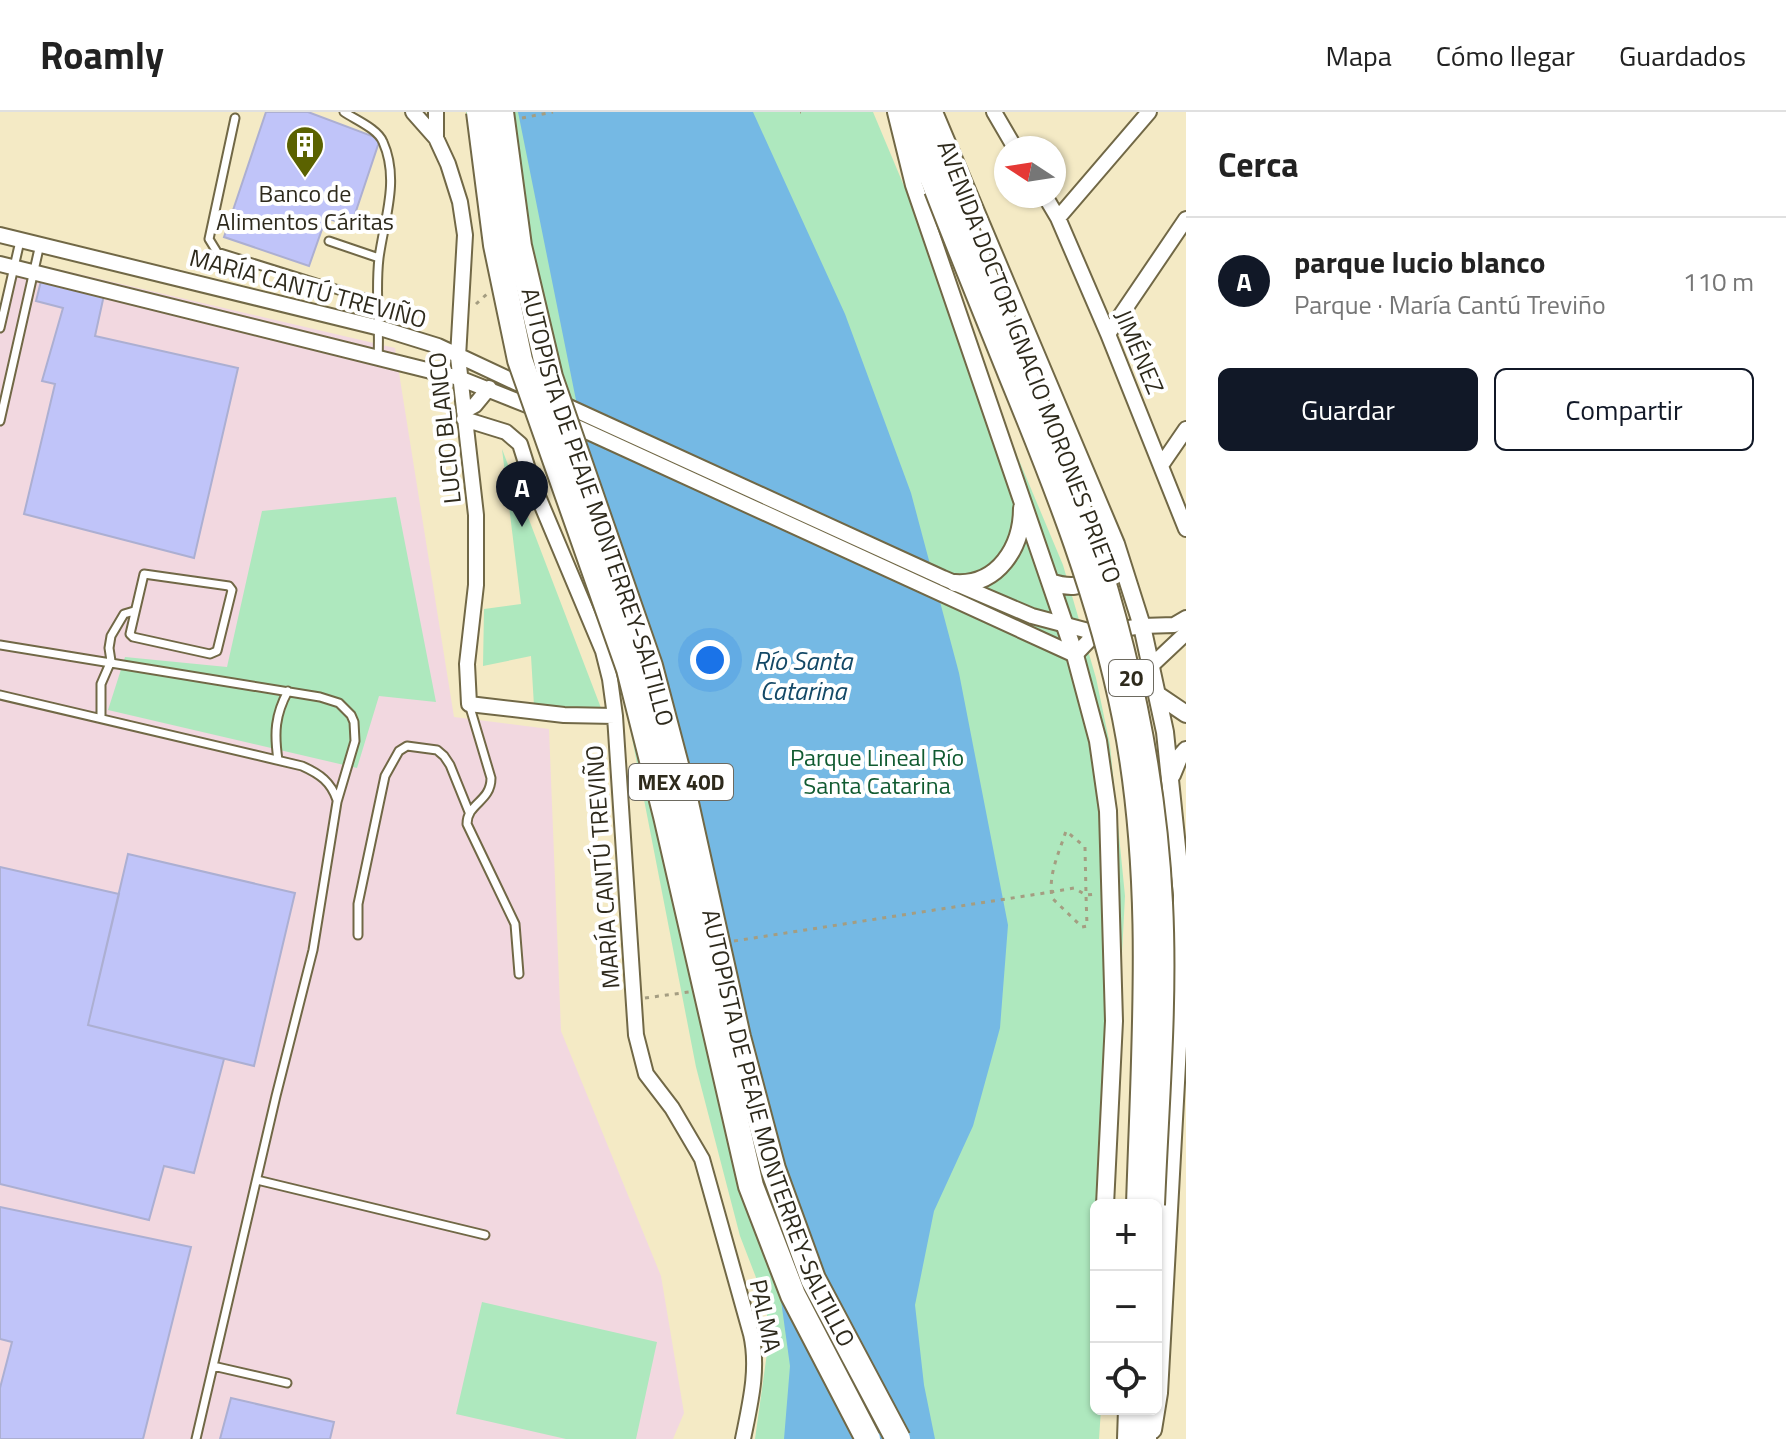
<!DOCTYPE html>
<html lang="es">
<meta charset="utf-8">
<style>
body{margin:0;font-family:"Titillium Web",sans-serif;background:#f2f2f2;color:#222}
.controls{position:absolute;right:24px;bottom:24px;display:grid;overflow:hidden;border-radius:12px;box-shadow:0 2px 6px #0004}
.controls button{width:72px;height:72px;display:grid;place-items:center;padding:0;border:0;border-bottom:2px solid #e0e0e0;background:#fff;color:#222;font:40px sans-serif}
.compass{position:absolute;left:994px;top:24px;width:72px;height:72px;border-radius:50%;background:#fff;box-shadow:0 2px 6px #0004;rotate:282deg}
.you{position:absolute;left:710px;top:548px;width:28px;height:28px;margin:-20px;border:6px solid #fff;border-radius:50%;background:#1a73e8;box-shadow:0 0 0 12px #1a73e833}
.badge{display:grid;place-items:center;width:52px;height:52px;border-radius:50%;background:#111827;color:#fff;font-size:26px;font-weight:700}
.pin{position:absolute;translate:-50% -66px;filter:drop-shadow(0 2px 4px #0008)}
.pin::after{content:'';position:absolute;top:42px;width:28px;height:24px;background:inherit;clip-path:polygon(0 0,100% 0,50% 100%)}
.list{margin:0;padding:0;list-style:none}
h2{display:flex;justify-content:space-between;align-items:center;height:104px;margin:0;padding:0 32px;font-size:34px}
h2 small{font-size:26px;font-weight:400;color:#767676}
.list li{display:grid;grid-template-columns:52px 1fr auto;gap:24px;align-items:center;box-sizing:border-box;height:128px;padding:0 32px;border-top:2px solid #e0e0e0}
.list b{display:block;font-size:30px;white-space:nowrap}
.list p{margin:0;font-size:26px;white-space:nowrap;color:#767676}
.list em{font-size:26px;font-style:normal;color:#767676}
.actions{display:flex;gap:16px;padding:24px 32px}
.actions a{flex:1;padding:18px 0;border:2px solid #111827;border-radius:12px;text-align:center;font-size:28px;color:#111827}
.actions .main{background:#111827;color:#fff}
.icon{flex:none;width:44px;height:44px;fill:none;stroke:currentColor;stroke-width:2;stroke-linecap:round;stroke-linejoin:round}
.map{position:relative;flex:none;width:1186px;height:1327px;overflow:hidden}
header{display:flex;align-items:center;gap:48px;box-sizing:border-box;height:112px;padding:0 40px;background:#fff;border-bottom:2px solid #e0e0e0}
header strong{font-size:38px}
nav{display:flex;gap:44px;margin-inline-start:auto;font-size:28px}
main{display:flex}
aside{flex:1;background:#fff}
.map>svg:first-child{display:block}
.industrial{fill:#f2d8e0}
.green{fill:#aee8be}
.water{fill:#75b9e4}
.building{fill:#c0c4f9;stroke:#acafd2;stroke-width:2}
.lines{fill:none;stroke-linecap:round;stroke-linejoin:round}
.service-casing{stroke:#716846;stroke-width:11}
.minor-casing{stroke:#716846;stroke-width:18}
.tertiary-casing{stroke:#716846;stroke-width:20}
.primary-casing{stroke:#716846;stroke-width:24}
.path{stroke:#a49d81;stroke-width:3;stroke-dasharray:4 6;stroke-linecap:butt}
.service{stroke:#fff;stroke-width:7}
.minor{stroke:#fff;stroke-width:14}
.tertiary{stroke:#fff;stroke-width:16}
.primary{stroke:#fff;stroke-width:20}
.primary-bridge-casing{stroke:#716846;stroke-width:24;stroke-linecap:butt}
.motorway-bridge-casing{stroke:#716846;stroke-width:28;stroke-linecap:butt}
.primary-bridge{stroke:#fff;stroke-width:20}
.motorway-bridge{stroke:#fff;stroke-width:24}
.labels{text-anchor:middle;stroke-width:8;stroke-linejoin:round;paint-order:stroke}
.shield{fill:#fff;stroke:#6d6a60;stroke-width:2}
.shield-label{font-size:22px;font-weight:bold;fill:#2e2a1c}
.poi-label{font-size:24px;fill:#2e2a1c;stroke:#fff}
.street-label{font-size:24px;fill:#2e2a1c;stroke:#fff}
.park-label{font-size:24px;fill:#115b31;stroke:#fff}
.water-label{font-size:26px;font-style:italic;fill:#144967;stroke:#fff}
</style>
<header>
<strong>Roamly</strong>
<nav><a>Mapa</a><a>Cómo llegar</a><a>Guardados</a></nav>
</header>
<main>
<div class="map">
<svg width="1186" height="1327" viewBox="0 0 1186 1327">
<rect width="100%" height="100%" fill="#f4eac5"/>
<path class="industrial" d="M14,147l381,89 59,369 95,12 12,302 100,245 23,137 -11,26h-673v-1124z"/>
<path class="green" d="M466,0h407l190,453 33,113 14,67 15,151 -16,309h-13v204h5l-2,30h-344l12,-86v-47l-27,-70 -44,-169 -70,-360 -127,-381z
M502,337l99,259 -67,-2 -3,-50 -48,10 1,-57 37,-5z
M396,385l40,205 -57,-6 -22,72 -249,-58 17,-53 102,10 35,-156z
M482,1190l175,40 -21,97h-70l-110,-25z"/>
<path class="water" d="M518,0h235l92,202 66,179 48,180 49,252 -8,103 -27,98 -39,85 -19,94 9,80 11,54h-151l6,-73 -41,-300 -169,-646z"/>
<path class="building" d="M266,0h42l72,27 -29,87 -25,-8 -17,48 -85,-29z
M41,169l63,14 -9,41 143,32 -44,190 -170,-44 31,-130 -13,-3 21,-73 -27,-7z
M128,742l167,39 -41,173 -166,-41z
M0,755l119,27 -31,131 136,34 -30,114 -30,-7 -15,54 -149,-36z
M0,1095l191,40 -48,192h-143v-51l12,-46 -12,-3z
M231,1286l103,24 -4,17h-110z"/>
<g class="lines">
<defs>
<path id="service" d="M344,0c12,8 34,17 39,30 17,38 1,78 -4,116 -4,33 1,67 -1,100
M235,6l-26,121 8,13 160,50
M329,129l50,17
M0,216l20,-87
M0,309l40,-177
M144,462l85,12 3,4 -15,61 -7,3 -77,-17 -3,-3z
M0,533l320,52 19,6 12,12 3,7 1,19 -18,61 -24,148 -37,146 -80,343
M0,583l302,71c18,8 29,16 35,34
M469,592l22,74c0,24 -24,25 -24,46l48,100 4,50
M101,606v-34l10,-23 -2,-13 2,-12 13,-22 10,-3
M278,648c-4,-27 -3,-45 10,-69
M358,823v-31l27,-128 14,-25 8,-5 30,4 7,6 6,9 19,47
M257,1068l228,55
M213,1254l74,17"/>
<path id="minor" d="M413,0l23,26 12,26 12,38 5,33 -7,122 18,158v70l-9,79 2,40 95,11 51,1
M436,0v26
M994,0l21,36
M1045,84l13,22 50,116 78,195
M1058,106l91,-106
M0,123l380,93 58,18 94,44
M0,152l459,114 78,31
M1108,222l78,-115
M558,290l385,176 89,38 64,17 46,-7 32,-1 12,-7
M464,299l11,-6 14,-17
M464,307l42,13 14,12 12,38 71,169 7,28 5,37 21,319 10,39 26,34 30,51 49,175c8,35 -1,70 -8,105
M564,309l511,234 21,-22
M1162,352l24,-35
M1152,553l34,-32"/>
<path id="tertiary" d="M896,0l18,73 161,470 23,86 10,70 6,210 -9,184
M934,0l182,432 26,82 23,106 17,163v78l-23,420 -6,37
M1050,470c18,6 33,6 47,-6
M955,471c43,3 67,-36 67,-75
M1158,583l28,19
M1172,663l7,-17 7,-8"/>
<path id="primary" d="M903,0l32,78
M921,0l28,69
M1128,1327l1,-30
M1146,1327l1,-30"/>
</defs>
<use href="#service" class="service-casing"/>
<use href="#minor" class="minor-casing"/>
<use href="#tertiary" class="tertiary-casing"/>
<use href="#primary" class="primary-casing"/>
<path class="path" d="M800,0h1
M522,6l31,-6
M476,192l12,-11
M734,829l317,-49 23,-4 12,7 1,31 -5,1 -30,-29c-4,-24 7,-45 14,-67l19,16 1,48 10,-1
M645,886l44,-6"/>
<use href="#service" class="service"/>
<use href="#minor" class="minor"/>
<use href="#tertiary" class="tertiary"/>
<use href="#primary" class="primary"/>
<defs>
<path id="primary-bridge" d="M949,69l140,349c40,121 67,245 73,373 5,100 -4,202 -8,302
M935,78c24,62 49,123 74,185 46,112 90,223 114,343 32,162 19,324 14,487"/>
<g id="motorway-bridge">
<path d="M479,0l17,133 24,115 109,309 37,147 85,370 42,109 75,144"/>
<path id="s1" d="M501,0l18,134 31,131 100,289 36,137 52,234 35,132 40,110 85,160"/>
</g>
</defs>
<use href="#primary-bridge" class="primary-bridge-casing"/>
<use href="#motorway-bridge" class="motorway-bridge-casing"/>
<use href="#primary-bridge" class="primary-bridge"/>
<use href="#motorway-bridge" class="motorway-bridge"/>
</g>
<defs>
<symbol id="building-pin" viewBox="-11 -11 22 30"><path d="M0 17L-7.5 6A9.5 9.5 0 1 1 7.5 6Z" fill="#5b6200" stroke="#fff"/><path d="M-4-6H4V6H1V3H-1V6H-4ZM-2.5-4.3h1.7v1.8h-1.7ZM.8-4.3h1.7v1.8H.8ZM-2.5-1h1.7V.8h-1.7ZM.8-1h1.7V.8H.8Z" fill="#fff"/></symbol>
</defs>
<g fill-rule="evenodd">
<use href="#building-pin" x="283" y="11" width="44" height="60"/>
</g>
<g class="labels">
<g class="shield">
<rect x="1109" y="548" width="44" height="36" rx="6"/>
<rect x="629" y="652" width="104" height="36" rx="6"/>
</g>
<g class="shield-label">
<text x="1131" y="574">20</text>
<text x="681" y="678">MEX 40D</text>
</g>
<g class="poi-label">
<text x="305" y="90">Banco de<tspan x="305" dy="28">Alimentos Cáritas</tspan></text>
</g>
<g class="street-label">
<text transform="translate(308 177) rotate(15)" y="8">MARÍA CANTÚ TREVIÑO</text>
<text transform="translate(1139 240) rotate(67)" y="8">JIMÉNEZ</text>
<text transform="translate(1029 250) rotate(69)" y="8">AVENIDA DOCTOR IGNACIO MORONES PRIETO</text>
<text transform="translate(445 316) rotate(-96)" y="8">LUCIO BLANCO</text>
<text dy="8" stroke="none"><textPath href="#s1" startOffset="408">AUTOPISTA DE PEAJE MONTERREY-SALTILLO</textPath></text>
<text transform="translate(603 755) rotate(-94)" y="8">MARÍA CANTÚ TREVIÑO</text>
<text dy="8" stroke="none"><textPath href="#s1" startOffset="1056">AUTOPISTA DE PEAJE MONTERREY-SALTILLO</textPath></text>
<text transform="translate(765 1204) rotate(78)" y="8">PALMA</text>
</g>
<g class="park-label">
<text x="877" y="654">Parque Lineal Río<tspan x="877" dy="28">Santa Catarina</tspan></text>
</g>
<g class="water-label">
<text x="803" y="558">Río Santa<tspan x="803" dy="30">Catarina</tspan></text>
</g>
</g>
</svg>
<div class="controls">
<button>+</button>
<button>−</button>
<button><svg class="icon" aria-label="locate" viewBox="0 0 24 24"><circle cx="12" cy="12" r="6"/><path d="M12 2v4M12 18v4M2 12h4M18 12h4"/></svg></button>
</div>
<svg class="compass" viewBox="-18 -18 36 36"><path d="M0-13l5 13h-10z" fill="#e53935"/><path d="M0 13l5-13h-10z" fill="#767676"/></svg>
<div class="you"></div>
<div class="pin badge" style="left:522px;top:415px">A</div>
</div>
<aside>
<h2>Cerca<small></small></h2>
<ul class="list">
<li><span class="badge">A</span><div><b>parque lucio blanco</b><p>Parque · María Cantú Treviño</p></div><em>110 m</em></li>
</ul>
<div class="actions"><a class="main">Guardar</a><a>Compartir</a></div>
</aside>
</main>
